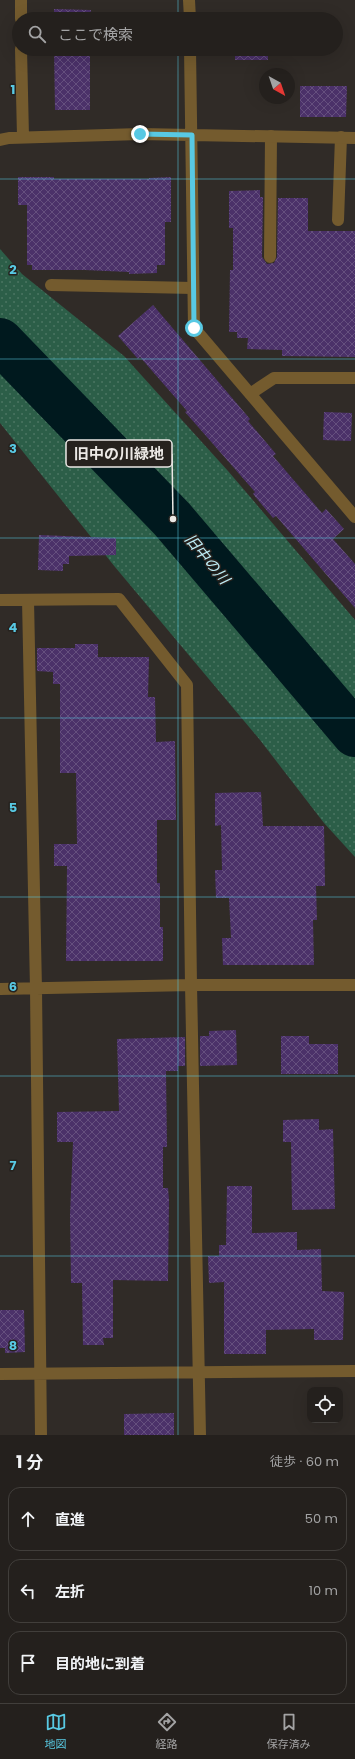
<!DOCTYPE html>
<html lang="ja">
<meta charset="utf-8">
<style>
body{margin:0;font-family:Poppins,"Noto Sans JP",sans-serif;background:#2c2826;color:#f1f3f6}
.controls{position:absolute;right:12px;bottom:12px;display:grid;overflow:hidden;border-radius:8px;box-shadow:0 4px 16px #0002}
.controls button{width:36px;height:36px;display:grid;place-items:center;padding:0;border:0;border-bottom:1px solid #413e3b;background:#24201d;color:#f1f3f6;font:20px sans-serif}
.compass{position:absolute;left:259px;top:68px;width:36px;height:36px;border-radius:50%;background:#24201d;box-shadow:0 4px 16px #0002;rotate:140deg}
.stop{position:absolute;width:12px;height:12px;margin:-9px;border:3px solid #58c9e3;border-radius:50%;background:#fff}
.stop.end{background:#58c9e3;border-color:#fff;box-shadow:0 1px 4px #0008}
.list{margin:0;padding:0;list-style:none}
h2{display:flex;justify-content:space-between;align-items:center;height:52px;margin:0;padding:0 16px;font-size:17px}
h2 small{font-size:13px;font-weight:400;color:#a3a3a4}
.list li{display:grid;grid-template-columns:26px 1fr auto;gap:12px;align-items:center;box-sizing:border-box;height:64px;margin:0 8px 8px;padding:0 8px;border:1px solid #413e3b;border-radius:12px}
.list b{display:block;font-size:15px;white-space:nowrap}
.list em{font-size:13px;font-style:normal;color:#a3a3a4}
.icon{flex:none;width:22px;height:22px;fill:none;stroke:currentColor;stroke-width:2;stroke-linecap:round;stroke-linejoin:round}
.map{position:relative;flex:none;width:355px;height:1435px;overflow:hidden}
.search{position:absolute;background:#24201d;box-shadow:0 4px 16px #0002;left:12px;right:12px;top:12px;height:44px;display:flex;align-items:center;gap:10px;box-sizing:border-box;padding:0 14px;border-radius:22px;color:#a3a3a4;font-size:15px}
.sheet{height:268px;background:#24201d}
nav{display:flex;justify-content:space-around;align-items:center;box-sizing:border-box;height:56px;border-top:1px solid #413e3b;background:#24201d;font-size:11px;color:#a3a3a4}
nav a{display:grid;justify-items:center;gap:2px}
nav .on{color:#58c9e3}
.map>svg:first-child{display:block}
.park{fill:url(#park-dots)}
.lines{fill:none;stroke-linecap:round;stroke-linejoin:round}
.river{stroke:#00191e;stroke-width:46}
.building{fill:url(#building-cross-hatch)}
.lane{stroke:#745b2e;stroke-width:12}
.street{stroke:#745b2e;stroke-width:12}
.route{stroke:#58c9e3;stroke-width:5}
.grid{fill:none;stroke:#58c9e3;stroke-width:1;stroke-opacity:0.55}
.labels{text-anchor:middle;stroke-width:3;stroke-linejoin:round;paint-order:stroke}
.water-label{font-size:15px;font-style:italic;fill:#beeef7;stroke:#26221e}
.grid-label{font-size:13px;text-anchor:middle;font-weight:bold;fill:#58c9e3;stroke:#26221e;stroke-width:3;stroke-linejoin:round;paint-order:stroke}
.leader{fill:none;stroke:#ece9e6;stroke-width:1.5}
.callout-dot{fill:#ece9e6;stroke:#26221e;stroke-width:1.5}
.callout{fill:#26221e;stroke:#ece9e6;stroke-width:1.5}
.callout-label{font-size:15px;text-anchor:middle;font-weight:bold;fill:#ece9e6}
</style>
<div class="map">
<svg width="355" height="1435" viewBox="0 0 355 1435">
<defs>
<pattern id="park-dots" width="8" height="8" patternUnits="userSpaceOnUse"><rect width="8" height="8" fill="#2c5e48"/><path d="M2 2h.1M6 6h.1" fill="none" stroke="#4b7562" stroke-width="1.8" stroke-linecap="round"/></pattern>
<pattern id="building-cross-hatch" width="8" height="8" patternUnits="userSpaceOnUse"><rect width="8" height="8" fill="#4b3169"/><path d="M0 0l8 8M0 8l8-8" fill="none" stroke="#654f7e"/></pattern>
</defs>
<rect width="100%" height="100%" fill="#302b27"/>
<path class="park" d="M0,249l22,25 102,82 104,115 127,149v237l-31,-34 -64,-83 -145,-173 -115,-144z"/>
<g class="lines">
<path class="river" d="M0,341l172,178 183,215"/>
</g>
<path class="building" d="M54,9l37,1 -1,9h-36z
M54,49h36v61h-35z
M235,49h33v11h-33z
M300,86h47l-1,31h-46z
M18,177h36v2h95v-1l22,-1v45h-6v43h-8v8l-28,1v-2l-44,-2h-53v-5h-5v-60h-9z
M260,190v7h3l-1,60 5,7 7,-1 3,-6 1,-59h30v33h47v126l-73,-1v-6l-35,-1 1,-11h-11v-6h-8l1,-62h3v-42h-4v-37z
M153,305l97,114 -2,2 28,33 -3,2 49,57 4,-4 18,20 -11,10 22,25v44l-79,-92 -3,2 -20,-24 2,-2 -70,-80 2,-1 -47,-54 -2,2 -20,-23z
M324,412l28,1 -1,28 -28,-1z
M39,535l77,3v17l-47,1v8h-6v7l-25,-1z
M75,644h23v13h51l-1,40h7l1,45 19,-1 1,79h-19v63h3v44h3v34h-97l1,-95h-13v-22h23l-1,-71h-16v-89h-7v-12l-16,-1v-23h38z
M261,792l2,34h61l1,60h-9l1,34h-4l1,45h-91l-1,-27h9l-2,-40h-13l-1,-28h7l-1,-45 -6,1v-33z
M236,1030l1,35 -37,1v-30h9v-5z
M281,1036h28v8h29v30h-57z
M185,1037v29h-7v5h-12l1,76h-4v41h5l1,12 -1,81 -55,-1v58h-10l1,7h-21l-1,-62h-11l-1,-68 3,-73h-16v-30l62,-1 -2,-72z
M319,1119v11l14,-1 2,80 -43,1 -1,-68h-8v-22z
M227,1186h25v47l45,-1v18l24,-1 1,42 22,1 -1,48h-29v-11l-48,1v24h-42v-72l-15,1 -1,-27h11v-11h7z
M0,1310h24l1,42 -20,1v-5h-5z
M174,1413v22h-50v-21z"/>
<g class="lines">
<path class="lane" d="M338,220l3,-83
M270,257l1,-121
M51,285l142,3"/>
<path class="street" d="M21,0v19
M189,0l1,19
M21,49l2,88
M190,49l4,279 161,189
M0,140l9,-2 131,-4 215,4
M250,394l24,-16h81
M0,600l119,-1 68,86 4,300 9,450
M28,600l8,389 5,446
M0,989l191,-4h164
M0,1374l355,-3"/>
</g>
<g class="lines">
<path class="route" d="M140,134l52,1 2,193"/>
</g>
<path class="grid" d="M178,0v19M178,49v1386M0,179h355M0,359h355M0,538h355M0,718h355M0,897h355M0,1076h355M0,1256h355"/>
<g class="labels">
<g class="water-label">
<text transform="translate(207 559) rotate(50)" y="5">旧中の川</text>
</g>
</g>
<g class="grid-label">
<text x="13" y="94">1</text>
<text x="13" y="274">2</text>
<text x="13" y="453">3</text>
<text x="13" y="632">4</text>
<text x="13" y="812">5</text>
<text x="13" y="991">6</text>
<text x="13" y="1170">7</text>
<text x="13" y="1350">8</text>
</g>
<path class="leader" d="M173 519L172 454"/>
<circle class="callout-dot" cx="173" cy="519" r="4"/>
<rect class="callout" x="66" y="440" width="106" height="27" rx="4"/>
<g class="callout-label">
<text x="119" y="459">旧中の川緑地</text>
</g>
</svg>
<div class="controls">
<button><svg class="icon" aria-label="locate" viewBox="0 0 24 24"><circle cx="12" cy="12" r="6"/><path d="M12 2v4M12 18v4M2 12h4M18 12h4"/></svg></button>
</div>
<svg class="compass" viewBox="-18 -18 36 36"><path d="M0-13l5 13h-10z" fill="#e53935"/><path d="M0 13l5-13h-10z" fill="#a3a3a4"/></svg>
<div class="stop" style="left:194px;top:328px"></div>
<div class="stop end" style="left:140px;top:134px"></div>
<div class="search"><svg class="icon" aria-label="search" viewBox="0 0 24 24"><circle cx="10" cy="10" r="6"/><path d="M15 15l6 6"/></svg>ここで検索</div>
</div>
<section class="sheet">
<h2>1 分<small>徒歩 · 60 m</small></h2>
<ul class="list">
<li><svg class="icon" aria-label="ahead" viewBox="0 0 24 24"><path d="M12 20V5M6 11l6-6 6 6"/></svg><div><b>直進</b></div><em>50 m</em></li>
<li><svg class="icon" aria-label="left" viewBox="0 0 24 24"><path d="M17 20v-9H6M10 6l-5 5 5 5"/></svg><div><b>左折</b></div><em>10 m</em></li>
<li><svg class="icon" aria-label="arrive" viewBox="0 0 24 24"><path d="M6 21V4h12l-3 4 3 4H6"/></svg><div><b>目的地に到着</b></div></li>
</ul>
</section>
<nav>
<a class="on"><svg class="icon" aria-label="map" viewBox="0 0 24 24"><path d="M3 6l6-2 6 2 6-2v14l-6 2-6-2-6 2zM9 4v14M15 6v14"/></svg>地図</a>
<a><svg class="icon" aria-label="directions" viewBox="0 0 24 24"><path d="M12 3l9 9-9 9-9-9zM9 14v-3h6M13 9l2 2-2 2"/></svg>経路</a>
<a><svg class="icon" aria-label="saved" viewBox="0 0 24 24"><path d="M7 4h10v16l-5-4-5 4z"/></svg>保存済み</a>
</nav>
